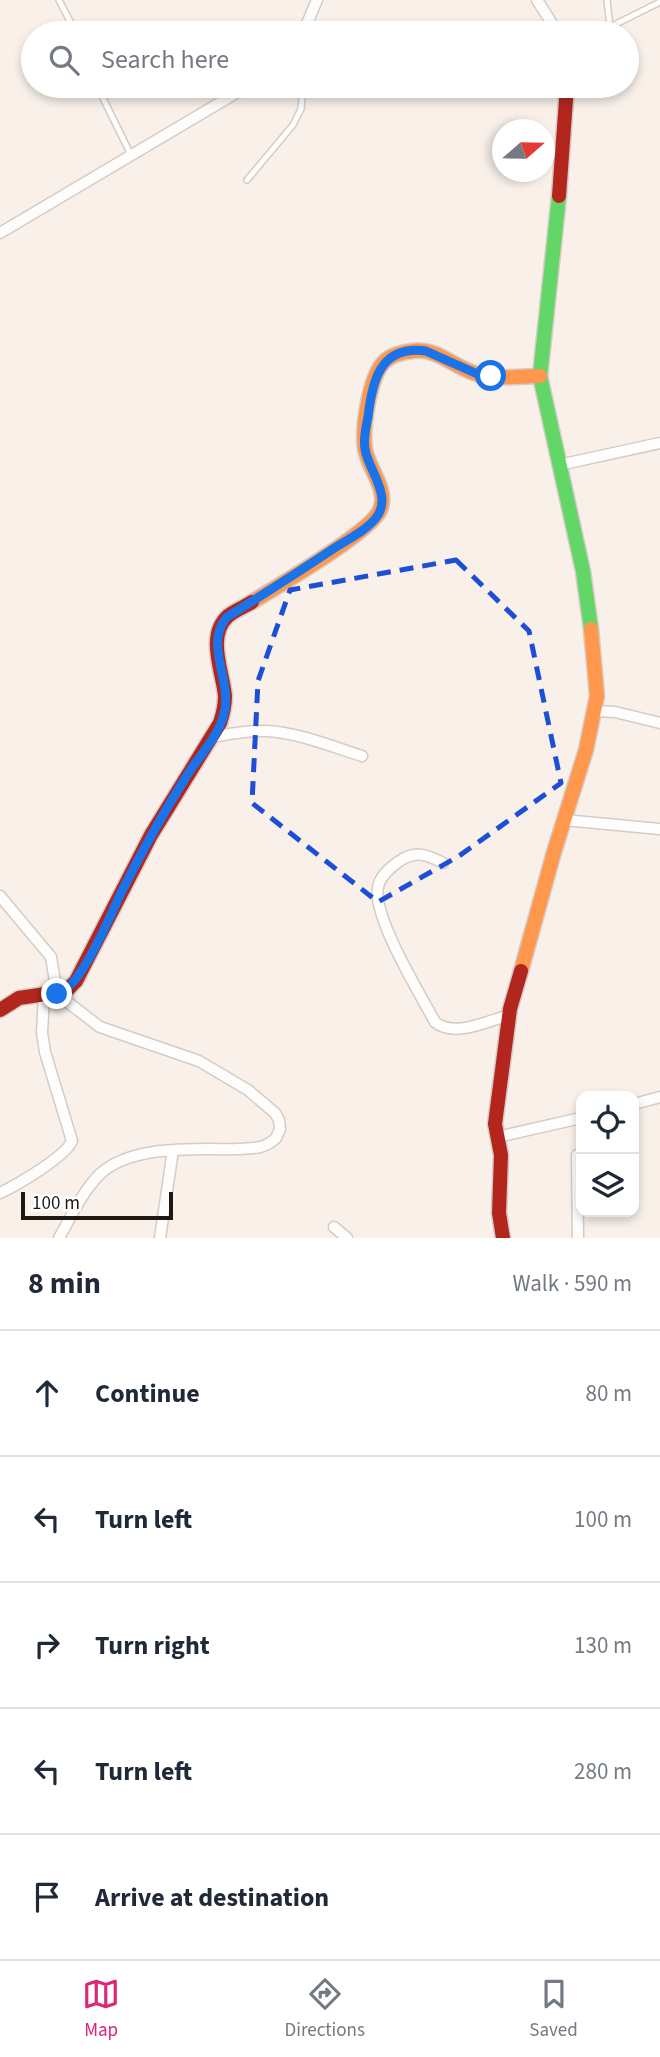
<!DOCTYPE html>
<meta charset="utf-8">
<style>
body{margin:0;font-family:"Source Sans 3",sans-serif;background:#f2f2f3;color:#1f2937}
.controls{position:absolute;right:21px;bottom:21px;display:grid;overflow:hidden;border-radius:14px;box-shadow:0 4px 10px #0003}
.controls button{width:63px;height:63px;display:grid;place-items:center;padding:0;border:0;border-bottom:2px solid #e0e1e3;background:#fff;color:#1f2937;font:35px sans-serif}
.compass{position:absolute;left:492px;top:119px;width:63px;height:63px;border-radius:50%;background:#fff;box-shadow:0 4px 10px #0003;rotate:70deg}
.scale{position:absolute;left:21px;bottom:18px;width:152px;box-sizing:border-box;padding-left:7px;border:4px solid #201810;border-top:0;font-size:19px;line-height:24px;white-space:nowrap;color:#201810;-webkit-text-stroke:5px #fff;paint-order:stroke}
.stop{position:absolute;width:21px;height:21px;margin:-16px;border:5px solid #1a73e8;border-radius:50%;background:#fff}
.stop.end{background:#1a73e8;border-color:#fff;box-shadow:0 2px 7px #0008}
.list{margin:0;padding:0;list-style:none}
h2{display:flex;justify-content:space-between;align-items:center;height:91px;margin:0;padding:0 28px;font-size:30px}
h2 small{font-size:23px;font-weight:400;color:#747a83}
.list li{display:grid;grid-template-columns:46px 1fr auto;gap:21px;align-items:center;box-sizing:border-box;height:126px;padding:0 28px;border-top:2px solid #e0e1e3}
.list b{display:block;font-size:26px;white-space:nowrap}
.list em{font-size:23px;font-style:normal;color:#747a83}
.icon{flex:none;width:38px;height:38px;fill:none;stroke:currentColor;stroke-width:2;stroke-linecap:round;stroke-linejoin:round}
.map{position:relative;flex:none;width:660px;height:1238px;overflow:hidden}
.search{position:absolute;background:#fff;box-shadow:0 4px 10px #0003;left:21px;right:21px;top:21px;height:77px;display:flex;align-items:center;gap:18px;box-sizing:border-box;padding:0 24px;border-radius:38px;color:#747a83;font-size:26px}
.sheet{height:721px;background:#fff}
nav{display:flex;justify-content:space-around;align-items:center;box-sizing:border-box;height:98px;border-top:2px solid #e0e1e3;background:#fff;font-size:19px;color:#747a83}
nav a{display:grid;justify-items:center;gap:4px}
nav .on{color:#db2777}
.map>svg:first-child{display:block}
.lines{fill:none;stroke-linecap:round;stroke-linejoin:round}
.lane-casing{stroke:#d4ccc5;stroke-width:8}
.street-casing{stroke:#d4ccc5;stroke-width:13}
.fast-casing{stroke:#d4ccc5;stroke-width:17}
.slow-casing{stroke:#d4ccc5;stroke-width:17}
.jam-casing{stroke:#d4ccc5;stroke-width:17}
.lane{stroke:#fefdfc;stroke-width:5}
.street{stroke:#fefdfc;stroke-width:10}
.fast{stroke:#63d668;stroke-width:14}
.slow{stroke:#ff974d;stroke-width:14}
.jam{stroke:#b3261e;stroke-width:14}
.route{stroke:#1a73e8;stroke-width:9}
.marked{fill:none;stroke:#1d4ed8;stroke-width:5;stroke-dasharray:14 9;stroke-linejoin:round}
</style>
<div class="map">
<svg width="660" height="1238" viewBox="0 0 660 1238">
<rect width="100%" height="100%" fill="#f8f0e9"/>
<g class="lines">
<defs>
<path id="lane" d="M59,0l17,33
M607,0l3,27
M585,33l25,-6 50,-25
M97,86l34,69
M247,180l46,-55 8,-16 2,-23"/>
<path id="street" d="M537,0l21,33
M303,33l14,-33
M0,233l248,-147
M559,465l101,-22
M595,711l20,1 45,11
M212,737c18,-3 36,-7 55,-6 32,2 64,15 95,25
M564,820l96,9
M443,863c-17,-9 -28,-13 -45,-1 -8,6 -18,14 -20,25 -6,29 42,107 57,135 19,16 53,-1 74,-7
M0,896l51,61 6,37 43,33 99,34 49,29 27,23 4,7 1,9 -4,9c-12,12 -25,10 -40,11 -40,1 -104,-5 -136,25 -18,18 -29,43 -41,64
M634,1104l26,-7
M497,1137l84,-19
M577,1155l1,83
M0,1193c17,-8 65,-36 72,-52l-27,-89 -3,-19 2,-39
M334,1227l13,11
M160,1238l13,-88"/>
<path id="fast" d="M559,196l-19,180 43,195 8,58"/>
<path id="slow" d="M252,602c24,-15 119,-70 128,-92 9,-20 -12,-42 -15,-61 -3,-20 4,-71 19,-87 7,-7 19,-10 29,-11 23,-4 42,17 64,23 20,6 42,2 63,2
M521,971l33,-119 32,-102 11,-54 -6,-67"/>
<path id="jam" d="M559,196l8,-110
M0,1010l19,-12 47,-7 10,-10 75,-146 69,-112c3,-9 5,-17 5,-27 -2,-24 -19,-60 3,-80 6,-5 16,-9 24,-14
M503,1238l-4,-25 2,-58 -6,-31 15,-115 11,-38"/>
</defs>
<use href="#lane" class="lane-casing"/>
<use href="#street" class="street-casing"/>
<use href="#fast" class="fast-casing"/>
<use href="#slow" class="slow-casing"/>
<use href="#jam" class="jam-casing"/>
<use href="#lane" class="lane"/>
<use href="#street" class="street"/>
<use href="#fast" class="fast"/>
<use href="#slow" class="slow"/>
<use href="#jam" class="jam"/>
</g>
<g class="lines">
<path class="route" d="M57,994c22,-3 54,-80 64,-101 20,-40 41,-78 65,-116 12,-20 33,-41 38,-63 9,-33 -21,-70 3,-97 37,-23 73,-46 109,-70 13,-8 34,-19 42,-32 13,-21 -10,-46 -13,-66 -2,-11 1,-22 3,-32 4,-36 12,-72 58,-66l49,22 16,3"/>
</g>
<path class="marked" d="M456,560l73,71 32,152 -102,73 -81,46 -126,-99 6,-122 32,-91z"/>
</svg>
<div class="controls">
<button><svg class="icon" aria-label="locate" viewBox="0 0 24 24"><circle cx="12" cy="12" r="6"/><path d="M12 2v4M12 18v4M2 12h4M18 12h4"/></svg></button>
<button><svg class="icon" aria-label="layers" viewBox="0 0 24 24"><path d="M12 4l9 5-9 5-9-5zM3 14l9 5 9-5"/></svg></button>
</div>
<svg class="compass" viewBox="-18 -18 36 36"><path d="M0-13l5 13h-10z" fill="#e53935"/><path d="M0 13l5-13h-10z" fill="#747a83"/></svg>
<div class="scale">100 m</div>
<div class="stop" style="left:491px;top:376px"></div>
<div class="stop end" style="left:57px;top:994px"></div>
<div class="search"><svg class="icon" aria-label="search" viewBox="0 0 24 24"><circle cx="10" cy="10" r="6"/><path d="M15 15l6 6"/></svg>Search here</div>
</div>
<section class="sheet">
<h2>8 min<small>Walk · 590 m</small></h2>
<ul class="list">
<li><svg class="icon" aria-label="ahead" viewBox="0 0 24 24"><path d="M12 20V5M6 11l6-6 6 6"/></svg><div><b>Continue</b></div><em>80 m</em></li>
<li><svg class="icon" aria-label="left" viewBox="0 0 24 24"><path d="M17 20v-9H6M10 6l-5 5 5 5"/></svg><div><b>Turn left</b></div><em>100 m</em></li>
<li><svg class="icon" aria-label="right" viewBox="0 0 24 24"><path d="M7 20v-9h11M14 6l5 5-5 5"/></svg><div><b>Turn right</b></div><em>130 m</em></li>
<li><svg class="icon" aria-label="left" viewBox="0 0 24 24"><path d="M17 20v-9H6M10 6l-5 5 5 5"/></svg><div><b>Turn left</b></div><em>280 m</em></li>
<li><svg class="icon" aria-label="arrive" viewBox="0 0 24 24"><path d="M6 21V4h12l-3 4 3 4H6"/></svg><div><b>Arrive at destination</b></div></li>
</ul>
</section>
<nav>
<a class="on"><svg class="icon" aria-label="map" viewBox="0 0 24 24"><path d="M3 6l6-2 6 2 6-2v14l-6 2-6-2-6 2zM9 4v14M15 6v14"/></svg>Map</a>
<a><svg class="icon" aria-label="directions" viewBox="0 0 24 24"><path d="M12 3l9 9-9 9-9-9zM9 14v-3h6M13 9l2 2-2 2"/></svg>Directions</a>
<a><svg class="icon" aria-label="saved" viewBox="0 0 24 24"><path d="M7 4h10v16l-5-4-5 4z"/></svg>Saved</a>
</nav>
